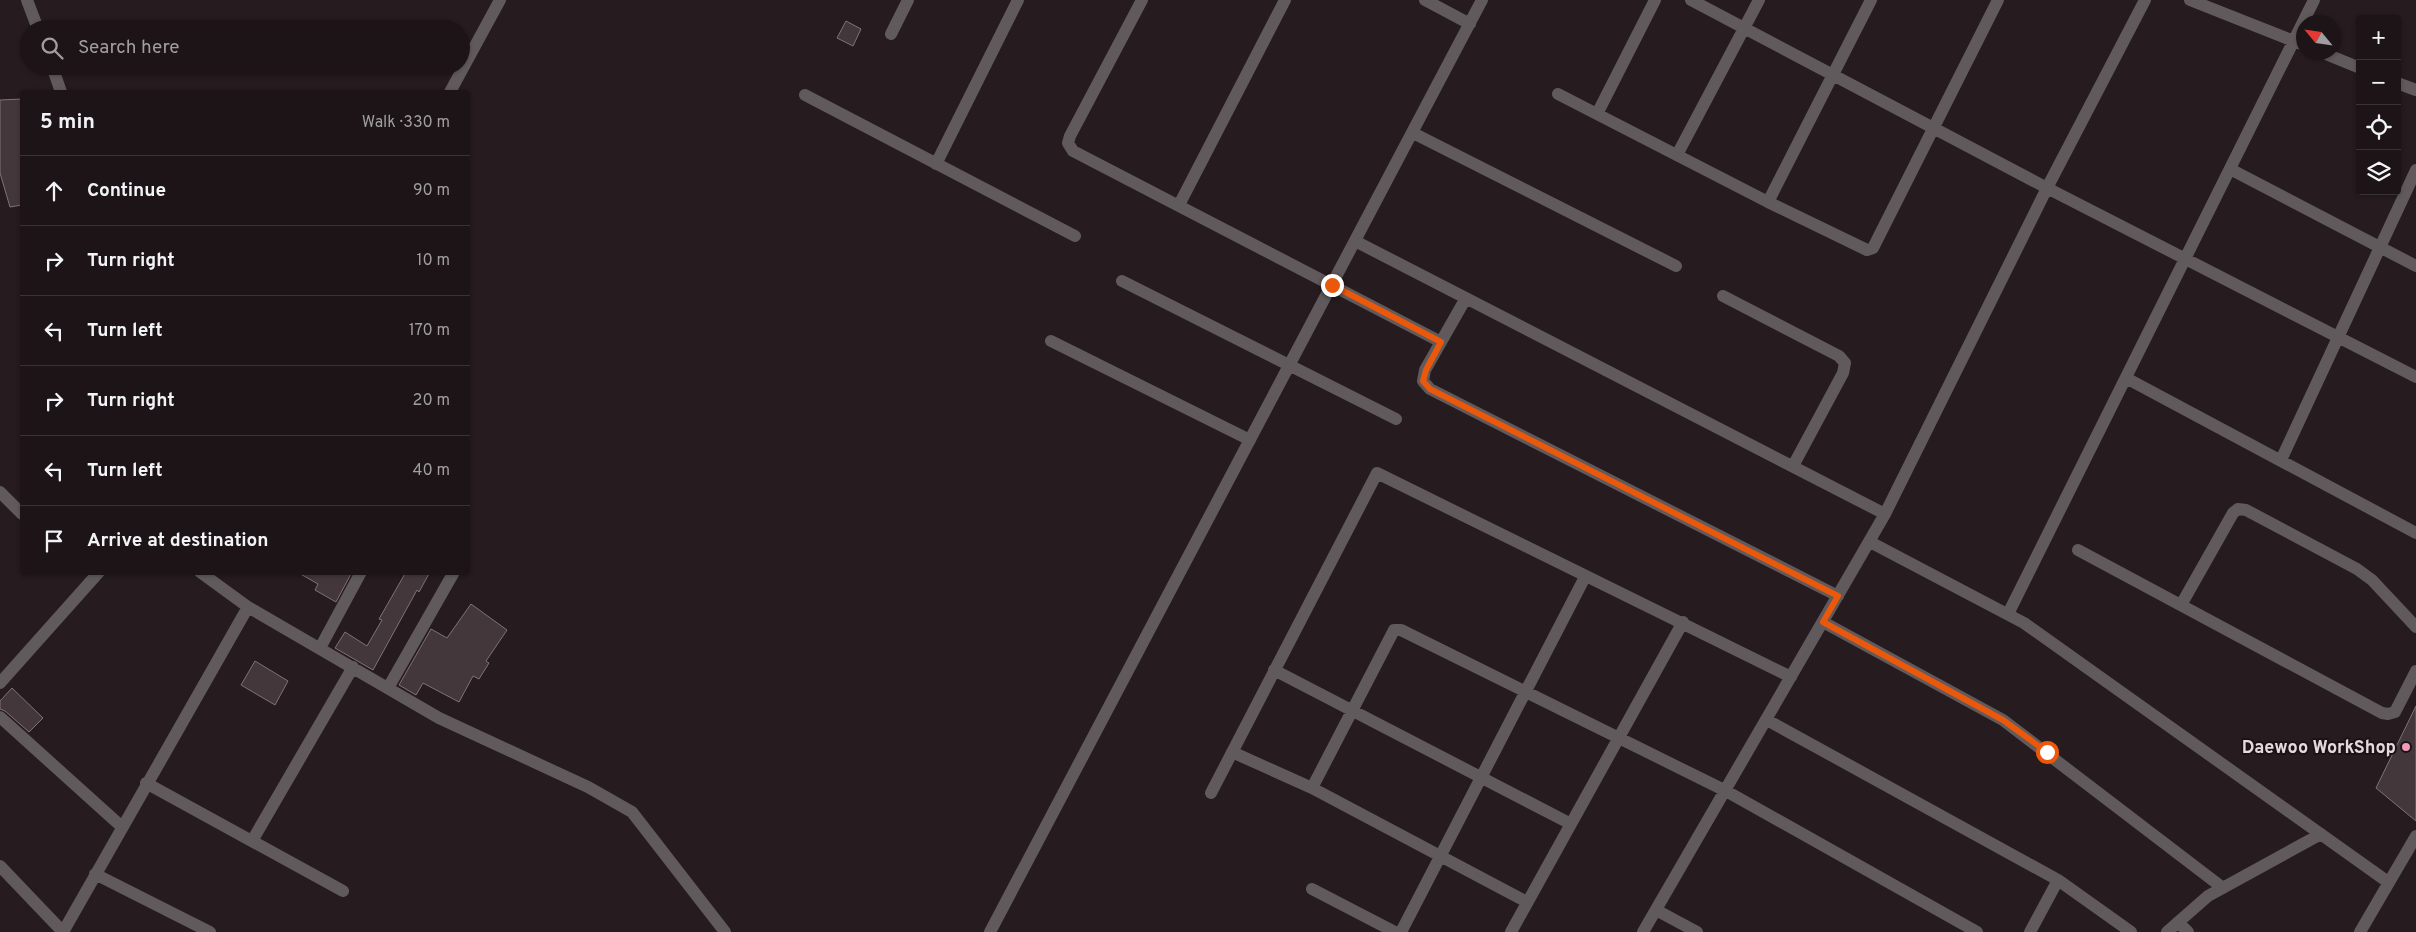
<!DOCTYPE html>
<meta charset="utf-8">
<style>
body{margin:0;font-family:Overpass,sans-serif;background:#251d1f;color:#f1f3f6}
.controls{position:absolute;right:15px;top:15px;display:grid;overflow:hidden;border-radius:5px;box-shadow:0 1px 4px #0004}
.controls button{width:45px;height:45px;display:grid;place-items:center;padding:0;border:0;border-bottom:1px solid #3a3335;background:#1c1416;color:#f1f3f6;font:25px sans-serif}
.compass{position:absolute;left:2296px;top:15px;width:45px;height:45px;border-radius:50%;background:#1c1416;box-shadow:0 1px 4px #0004;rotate:299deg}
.stop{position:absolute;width:15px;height:15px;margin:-11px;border:4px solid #ea580c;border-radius:50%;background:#fff}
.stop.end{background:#ea580c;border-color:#fff;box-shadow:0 1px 5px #0008}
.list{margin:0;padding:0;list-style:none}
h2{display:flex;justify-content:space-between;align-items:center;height:65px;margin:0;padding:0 20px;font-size:21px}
h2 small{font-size:16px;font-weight:400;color:#a09ea1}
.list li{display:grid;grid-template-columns:32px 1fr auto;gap:15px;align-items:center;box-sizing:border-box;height:70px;padding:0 20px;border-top:1px solid #3a3335}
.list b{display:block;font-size:19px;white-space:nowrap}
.list em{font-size:16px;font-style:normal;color:#a09ea1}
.icon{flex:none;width:28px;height:28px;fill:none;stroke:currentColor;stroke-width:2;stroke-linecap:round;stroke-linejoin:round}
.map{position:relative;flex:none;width:2416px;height:932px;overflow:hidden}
.search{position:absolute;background:#1c1416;box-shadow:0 1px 4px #0004;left:20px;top:20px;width:450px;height:55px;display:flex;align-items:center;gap:12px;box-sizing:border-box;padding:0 18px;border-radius:28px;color:#a09ea1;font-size:19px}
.panel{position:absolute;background:#1c1416;box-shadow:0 1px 4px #0004;left:20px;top:90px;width:450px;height:485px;border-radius:5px}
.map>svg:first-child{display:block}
.building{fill:#43373b;stroke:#807276}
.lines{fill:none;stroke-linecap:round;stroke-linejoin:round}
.minor{stroke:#605a5c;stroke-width:12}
.route{stroke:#ea580c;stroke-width:6}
.poi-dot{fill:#ef9ab8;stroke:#1c1215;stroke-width:2}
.labels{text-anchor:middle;stroke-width:4;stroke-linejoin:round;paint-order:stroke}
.poi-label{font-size:18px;font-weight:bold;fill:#e2dadc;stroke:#1c1215;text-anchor:end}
</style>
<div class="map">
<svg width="2416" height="932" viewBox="0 0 2416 932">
<rect width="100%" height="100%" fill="#261b1e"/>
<path class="building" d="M846,21l15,8 -8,17 -16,-8z
M22,99v106l-12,2 -10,-34v-73z
M297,572h55l-16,30 -21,-12 3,-6z
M406,572h24l-11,20 -2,-2 -44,80 -38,-22 10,-16 22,14 15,-26 -3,-1z
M471,604l36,26 -21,31 3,2 -10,16 -6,-3 -14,26 -36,-19 -7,12 -17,-10 32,-56 16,9z
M255,661l33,20 -13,24 -34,-20z
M12,688l31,30 -14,14 -24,-21 -5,-2v-8z
M2416,706v115l-40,-33z"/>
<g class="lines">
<path class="minor" d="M27,0l11,29
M1142,0l-72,136 -2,7 5,8 368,191
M1425,0l45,24
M1691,0l356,188 369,189
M2190,0l114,45
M891,34l17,-34
M2321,52l39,16
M52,66l9,26
M2397,83l19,7
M450,92l50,-92
M1558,94l210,108 99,48 6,-2 125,-248
M805,95l270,141
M1597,114l58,-114
M1413,133l263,133
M1677,155l82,-155
M936,164l82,-164
M2230,169l186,97
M1768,202l103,-202
M1179,205l106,-205
M1355,241l530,273
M1122,281l274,138
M1723,296l116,60 6,7 -2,10 -50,93
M1466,298l-41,72 -2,11 7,8 408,207
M1051,341l199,99
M2126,378l290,155
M2281,460l135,-290
M0,492l22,22
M1870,542l154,81 364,259
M2078,550l304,163 6,1 7,-2 21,-41
M200,572l48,35 191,111 149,69 44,25 93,120
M2181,605l52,-92 5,-4 8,1 111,59 15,11 44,47
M2008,614l306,-614
M1823,622l180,98 220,168
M320,648l41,-76
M1274,670l297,154
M0,683l99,-111
M388,688l66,-116
M0,717l122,110
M1767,720l291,160 73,52
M1232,752l80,36 215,114
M146,783l197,108
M1312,788l82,-158h7l325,161 251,141
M1211,793l166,-320 414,204
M252,841l101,-174
M0,866l63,66
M95,874l115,58
M1312,889l83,43
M1656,910l41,22
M2178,922l10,10
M63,932l185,-325
M990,932l492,-932
M1401,932l184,-355
M1511,932l172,-310
M1643,932l242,-418 162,-326 98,-188
M2030,932l28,-52
M2167,932l41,-36 113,-62
M2360,932l56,-96"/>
</g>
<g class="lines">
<path class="route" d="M1332,285l109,57 -15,28 -3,11 7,8 408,207 -15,26 180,98 44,32"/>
</g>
<circle class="poi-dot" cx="2406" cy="747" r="5"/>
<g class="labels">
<g class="poi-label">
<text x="2396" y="753">Daewoo WorkShop</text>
</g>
</g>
</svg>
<div class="controls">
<button>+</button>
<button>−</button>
<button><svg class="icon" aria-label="locate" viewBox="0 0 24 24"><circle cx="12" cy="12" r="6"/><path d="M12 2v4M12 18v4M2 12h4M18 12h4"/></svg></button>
<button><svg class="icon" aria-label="layers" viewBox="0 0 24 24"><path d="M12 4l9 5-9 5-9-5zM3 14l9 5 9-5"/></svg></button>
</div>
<svg class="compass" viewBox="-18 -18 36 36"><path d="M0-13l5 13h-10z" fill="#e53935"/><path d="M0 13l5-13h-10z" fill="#a09ea1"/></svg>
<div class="stop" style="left:2047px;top:752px"></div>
<div class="stop end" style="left:1332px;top:285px"></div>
<div class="search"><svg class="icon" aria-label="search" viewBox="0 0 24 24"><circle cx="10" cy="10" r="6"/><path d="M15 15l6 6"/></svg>Search here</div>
<section class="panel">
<h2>5 min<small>Walk · 330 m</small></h2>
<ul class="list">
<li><svg class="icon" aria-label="ahead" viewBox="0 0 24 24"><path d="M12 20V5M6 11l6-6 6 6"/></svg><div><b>Continue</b></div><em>90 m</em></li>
<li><svg class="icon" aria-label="right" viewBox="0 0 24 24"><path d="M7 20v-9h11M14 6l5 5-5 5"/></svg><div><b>Turn right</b></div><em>10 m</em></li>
<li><svg class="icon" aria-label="left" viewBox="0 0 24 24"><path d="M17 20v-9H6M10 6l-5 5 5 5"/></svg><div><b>Turn left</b></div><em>170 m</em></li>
<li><svg class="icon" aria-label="right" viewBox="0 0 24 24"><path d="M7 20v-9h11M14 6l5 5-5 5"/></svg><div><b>Turn right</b></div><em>20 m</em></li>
<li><svg class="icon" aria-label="left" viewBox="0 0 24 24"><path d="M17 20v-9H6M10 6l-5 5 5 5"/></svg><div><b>Turn left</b></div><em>40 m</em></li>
<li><svg class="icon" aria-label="arrive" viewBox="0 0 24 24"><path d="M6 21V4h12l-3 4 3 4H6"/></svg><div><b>Arrive at destination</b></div></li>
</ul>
</section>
</div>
